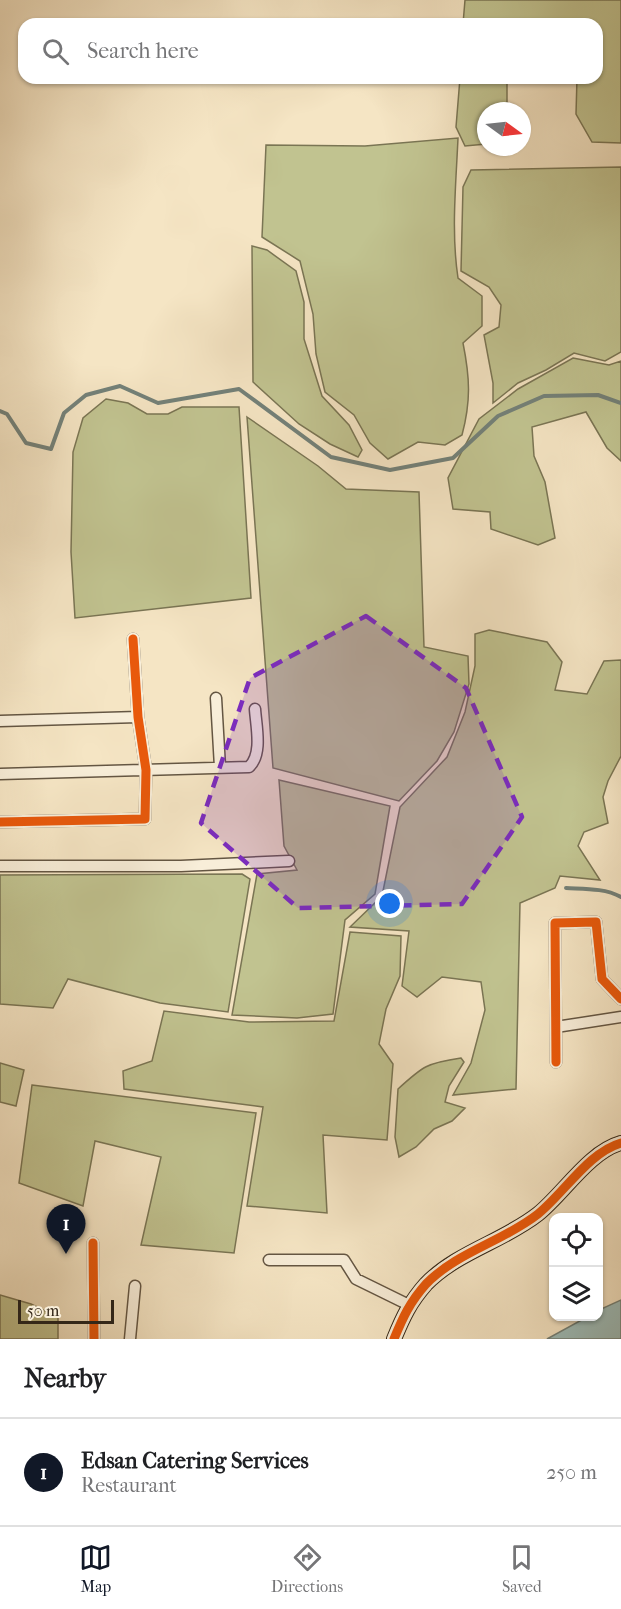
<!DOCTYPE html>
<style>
body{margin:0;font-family:"IM FELL French Canon",serif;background:#f2f2f2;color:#202124}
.controls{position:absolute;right:18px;bottom:18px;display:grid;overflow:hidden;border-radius:12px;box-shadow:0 2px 4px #0004}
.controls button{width:54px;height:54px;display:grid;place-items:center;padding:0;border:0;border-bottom:2px solid #e0e0e0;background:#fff;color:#202124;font:30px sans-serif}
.compass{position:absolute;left:477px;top:102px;width:54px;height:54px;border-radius:50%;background:#fff;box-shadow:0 2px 4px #0004;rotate:105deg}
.scale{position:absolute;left:18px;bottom:15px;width:96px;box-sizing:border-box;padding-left:6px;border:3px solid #342718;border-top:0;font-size:16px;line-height:21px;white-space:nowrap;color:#342718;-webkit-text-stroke:4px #f8eed9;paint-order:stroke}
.you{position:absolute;left:390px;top:904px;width:21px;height:21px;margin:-15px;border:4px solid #fff;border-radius:50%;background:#1a73e8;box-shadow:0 0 0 9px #1a73e833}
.badge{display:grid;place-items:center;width:39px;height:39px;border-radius:50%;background:#111827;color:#fff;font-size:20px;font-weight:700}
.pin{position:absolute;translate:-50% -50px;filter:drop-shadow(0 2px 3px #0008)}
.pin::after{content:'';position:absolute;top:32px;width:21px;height:18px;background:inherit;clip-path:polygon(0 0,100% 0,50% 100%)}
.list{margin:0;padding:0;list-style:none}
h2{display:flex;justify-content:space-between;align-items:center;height:78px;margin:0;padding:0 24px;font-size:26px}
h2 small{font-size:20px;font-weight:400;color:#757577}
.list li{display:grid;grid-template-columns:39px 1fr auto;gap:18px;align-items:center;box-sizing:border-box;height:108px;padding:0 24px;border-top:2px solid #e0e0e0}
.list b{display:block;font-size:22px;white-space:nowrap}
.list p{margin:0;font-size:20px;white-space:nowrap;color:#757577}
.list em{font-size:20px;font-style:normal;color:#757577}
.icon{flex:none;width:33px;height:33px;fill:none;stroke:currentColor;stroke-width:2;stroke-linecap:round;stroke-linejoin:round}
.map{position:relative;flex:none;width:621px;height:1339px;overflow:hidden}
.search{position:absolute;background:#fff;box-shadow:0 2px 4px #0004;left:18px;right:18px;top:18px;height:66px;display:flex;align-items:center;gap:15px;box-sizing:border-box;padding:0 21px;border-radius:18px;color:#757577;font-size:22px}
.sheet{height:186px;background:#fff}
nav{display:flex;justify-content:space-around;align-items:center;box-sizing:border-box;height:84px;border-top:2px solid #e0e0e0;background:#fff;font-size:16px;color:#757577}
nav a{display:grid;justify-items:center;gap:3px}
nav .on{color:#111827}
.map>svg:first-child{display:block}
.green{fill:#c1c390;stroke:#7a7554;stroke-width:1.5}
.water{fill:#9dbdba;stroke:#738179;stroke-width:1.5}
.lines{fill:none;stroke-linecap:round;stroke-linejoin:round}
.stream{stroke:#738179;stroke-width:4}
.street-casing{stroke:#645643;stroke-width:13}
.secondary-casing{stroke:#342718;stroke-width:16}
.street{stroke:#f8eed9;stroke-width:10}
.secondary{stroke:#f8eed9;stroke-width:14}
.cycleway-casing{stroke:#f8eed9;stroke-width:13}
.cycleway{stroke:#e8590c;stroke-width:9}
.marked{fill:#7b2cbf;fill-opacity:0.2;stroke:#7b2cbf;stroke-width:4.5;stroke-dasharray:12 8;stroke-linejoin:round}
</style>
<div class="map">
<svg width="621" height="1339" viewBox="0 0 621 1339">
<rect width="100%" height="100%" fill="#f5e5c4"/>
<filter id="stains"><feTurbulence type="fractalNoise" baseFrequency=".00333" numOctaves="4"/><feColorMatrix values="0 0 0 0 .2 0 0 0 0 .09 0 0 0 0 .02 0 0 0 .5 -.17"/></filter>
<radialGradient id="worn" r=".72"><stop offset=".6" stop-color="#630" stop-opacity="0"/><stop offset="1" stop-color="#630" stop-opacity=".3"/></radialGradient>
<path class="green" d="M465,0h156v143l-29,-1 -16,-28 1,-36h20v-54h-134z
M460,78h50l-3,5v28h-21v33l-21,2 -9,-19z
M458,138c-2,46 -7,94 0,140l24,18v30l-19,17c7,35 8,58 -1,92l-17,10 -27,-3 -30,17 -18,-16 -16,-28 -29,-23 -9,-38 -3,-40 -13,-53 -38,-24 4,-92 99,1z
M621,167v185l-16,9 -31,-8 -28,17 -28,13 -25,20v-20l-9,-48 15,-8 2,-22 -12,-18 -28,-16 2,-84 8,-17z
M252,246l15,4 29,21 8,31v37l18,57 27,29 13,25 -4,7 -28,-13 -31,-20 -46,-42z
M573,358l36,7 12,-4v100l-14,-13 -21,-36 -54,15 2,29 11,26 10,56 -17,7 -47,-16 -1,-17 -37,-3 -5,-31 31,-59 39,-30z
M106,399l22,4 19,11h21l14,-7h57l12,191 -176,20 -4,-66 2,-100 10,-34z
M247,417l71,49 28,23 73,3 5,155 44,9 1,28 -15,48 -17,29 -38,40 -126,-33z
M489,630l58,12 15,20 -7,28 32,4 17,-33 17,-1v96l-13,25 -5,16 5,26 -24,9 -6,14 22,34 -40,-4 -5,12 -35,15 -4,186 -63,6 18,-32 14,-53 -4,-28 -39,-5 -25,20 -15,-11 7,-55 -59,-4 32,-31 18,-89 47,-50 18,-45 10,-46v-32z
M279,780l111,26 -15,88 -30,26 -12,94 -36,4 -65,-3 25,-141 40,-4 -13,-24z
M242,874l8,5 -22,133 -68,-9 -92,-24 -15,29 -53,-4v-129z
M350,932l51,4 -1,40 -14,33 -7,35 14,20 -6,76 -64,-5 4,78 -80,-7 16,-99 -139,-18 -1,-18 29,-10 12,-50 85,11 85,-1z
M461,1058l3,4 -15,24 -4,16 20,6 -13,13 -18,8 -18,18 -17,10 -4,-20 3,-48c25,-23 29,-26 63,-31z
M0,1063l24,7 -8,36 -16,-4z
M32,1085l224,28 -22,140 -93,-8 20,-88 -66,-16 -12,65 -64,-23z
M0,1295l31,9 27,13v22h-58z"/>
<path class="water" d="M621,1300v39h-74l40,-22 11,-1 1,-6z"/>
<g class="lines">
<path class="stream" d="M0,411l7,3 19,29 25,6 13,-36 22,-18 34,-9 38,17 81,-14 92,68 59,13 63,-12 45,-42 46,-20 54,-1 23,8
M566,888c18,1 39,0 55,9"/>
<defs>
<path id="street" d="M216,698l4,69
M0,721l138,-4
M0,774l249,-7c14,-13 7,-41 6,-58
M0,822l145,-3 1,-49 -8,-53 -5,-78
M0,866h181l108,-5
M556,1027l65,-10
M556,1062l-1,-139 41,-1 6,57 19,20
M93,1243l1,96
M269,1260h75l12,19 53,26
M130,1339l5,-53"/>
<path id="secondary" d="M394,1339c9,-22 16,-37 32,-55 31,-32 78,-43 112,-70 26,-21 51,-62 83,-71"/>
</defs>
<use href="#street" class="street-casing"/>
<use href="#secondary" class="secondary-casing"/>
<use href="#street" class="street"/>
<use href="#secondary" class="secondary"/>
<defs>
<path id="cycleway" d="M0,822l145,-3 1,-49 -8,-53 -5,-78
M556,1062l-1,-139 41,-1 6,57 19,20
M93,1243l1,96
M394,1339c9,-22 16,-37 32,-55 31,-32 78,-43 112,-70 26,-21 51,-62 83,-71"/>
</defs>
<use href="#cycleway" class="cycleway-casing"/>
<use href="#cycleway" class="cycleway"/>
</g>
<path class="marked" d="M366,616l100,72 56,129 -60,87 -164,4 -97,-85 49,-145z"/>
<rect width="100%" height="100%" filter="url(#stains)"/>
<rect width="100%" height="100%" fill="url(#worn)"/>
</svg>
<div class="controls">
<button><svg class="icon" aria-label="locate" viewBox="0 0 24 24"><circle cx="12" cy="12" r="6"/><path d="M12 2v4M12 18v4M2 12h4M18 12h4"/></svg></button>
<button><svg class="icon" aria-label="layers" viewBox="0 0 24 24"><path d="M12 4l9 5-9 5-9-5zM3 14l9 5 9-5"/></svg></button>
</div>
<svg class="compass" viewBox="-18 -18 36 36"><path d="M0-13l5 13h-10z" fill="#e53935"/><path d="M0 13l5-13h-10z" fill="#757577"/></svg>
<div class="scale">50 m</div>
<div class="you"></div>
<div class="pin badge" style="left:66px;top:1254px">1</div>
<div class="search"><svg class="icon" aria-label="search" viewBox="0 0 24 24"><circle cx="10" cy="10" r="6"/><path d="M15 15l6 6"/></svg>Search here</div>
</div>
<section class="sheet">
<h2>Nearby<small></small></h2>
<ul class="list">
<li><span class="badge">1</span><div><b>Edsan Catering Services</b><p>Restaurant</p></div><em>250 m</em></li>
</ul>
</section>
<nav>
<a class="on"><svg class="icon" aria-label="map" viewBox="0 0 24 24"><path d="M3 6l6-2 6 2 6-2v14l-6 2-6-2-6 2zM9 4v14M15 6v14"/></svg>Map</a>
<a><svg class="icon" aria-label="directions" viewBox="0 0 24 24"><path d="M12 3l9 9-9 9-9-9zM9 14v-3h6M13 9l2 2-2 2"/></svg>Directions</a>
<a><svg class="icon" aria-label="saved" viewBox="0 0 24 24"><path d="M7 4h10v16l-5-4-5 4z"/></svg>Saved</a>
</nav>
